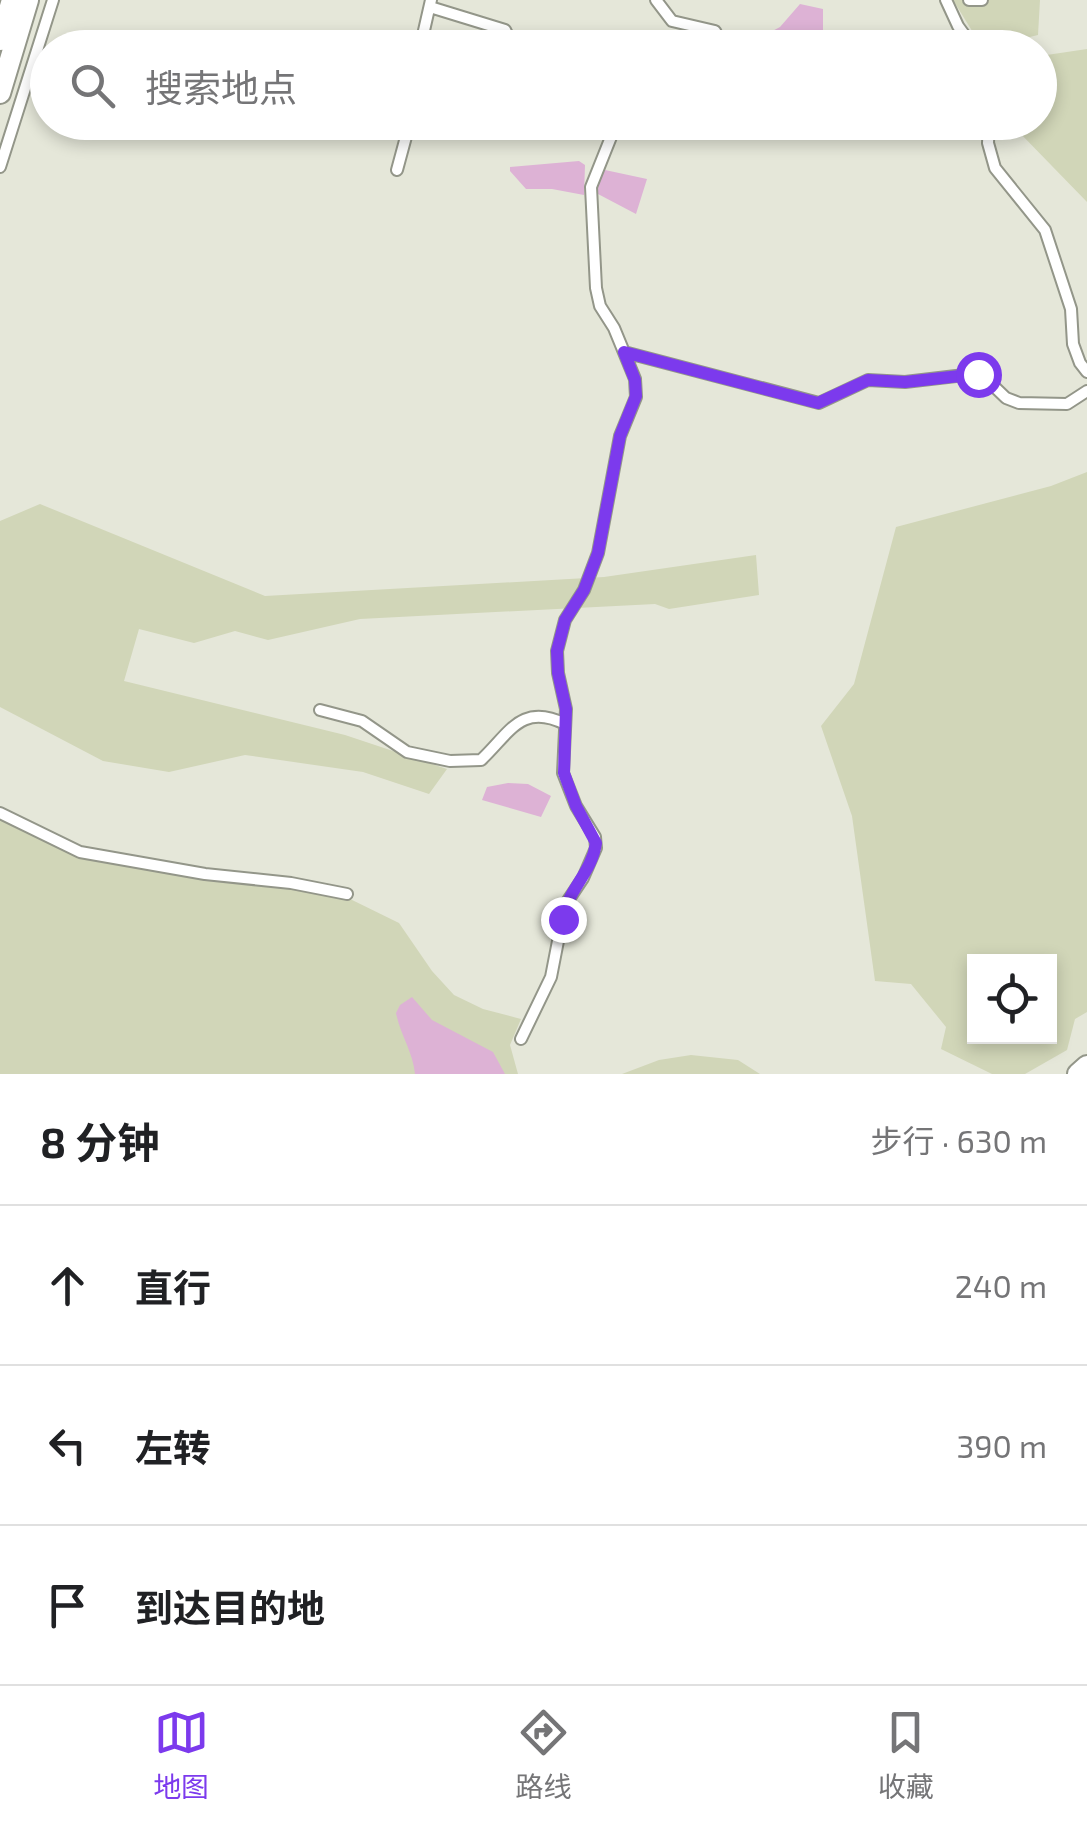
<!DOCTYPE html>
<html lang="zh">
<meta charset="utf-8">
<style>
body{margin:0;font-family:"Exo 2","Noto Sans SC",sans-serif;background:#f2f2f2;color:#202124}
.controls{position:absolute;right:30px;bottom:30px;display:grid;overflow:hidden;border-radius:0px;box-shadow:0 5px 15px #0003}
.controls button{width:90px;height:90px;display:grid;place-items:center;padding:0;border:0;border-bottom:2px solid #e0e0e0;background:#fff;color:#202124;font:50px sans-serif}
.stop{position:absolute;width:30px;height:30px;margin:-22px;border:8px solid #7c3aed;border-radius:50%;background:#fff}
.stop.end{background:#7c3aed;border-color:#fff;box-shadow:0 2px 10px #0008}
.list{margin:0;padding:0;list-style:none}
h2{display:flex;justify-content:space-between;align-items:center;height:130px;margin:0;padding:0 40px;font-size:42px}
h2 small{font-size:32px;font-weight:400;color:#757577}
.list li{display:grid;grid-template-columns:65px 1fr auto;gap:30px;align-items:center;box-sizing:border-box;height:160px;padding:0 40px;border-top:2px solid #e0e0e0}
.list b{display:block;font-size:38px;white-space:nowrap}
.list em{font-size:32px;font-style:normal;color:#757577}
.icon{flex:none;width:55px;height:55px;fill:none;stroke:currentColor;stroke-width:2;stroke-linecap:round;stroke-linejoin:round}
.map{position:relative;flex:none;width:1087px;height:1074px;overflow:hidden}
.search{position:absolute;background:#fff;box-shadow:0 5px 15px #0003;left:30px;right:30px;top:30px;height:110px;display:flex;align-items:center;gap:25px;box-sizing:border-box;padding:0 35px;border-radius:55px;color:#757577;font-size:38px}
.sheet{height:610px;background:#fff}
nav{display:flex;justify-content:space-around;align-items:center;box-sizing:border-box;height:140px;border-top:2px solid #e0e0e0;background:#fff;font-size:28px;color:#757577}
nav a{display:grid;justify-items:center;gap:5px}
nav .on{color:#7c3aed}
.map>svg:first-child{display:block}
.green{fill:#d1d6b8;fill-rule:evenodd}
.water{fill:#ddb2d5}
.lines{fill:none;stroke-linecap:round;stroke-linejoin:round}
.minor-casing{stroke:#939689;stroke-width:14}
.motorway-casing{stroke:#939689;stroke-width:24}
.minor{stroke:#fff;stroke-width:10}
.motorway{stroke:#fff;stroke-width:20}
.route{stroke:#7c3aed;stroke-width:12}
</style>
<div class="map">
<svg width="1087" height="1074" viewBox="0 0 1087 1074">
<rect width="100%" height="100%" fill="#e5e7d9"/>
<path class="green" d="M953,0h87l-2,35 -21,5 -28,-7 -7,14z
M1087,49v153l-74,-76 -15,6 -2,-9 44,-1v-66z
M1087,472v540l-12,7 -8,31 -42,24h-33l-51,-25 5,-22 -35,-43 -36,-3 -23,-165 -31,-90 33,-42 42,-157 155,-41zM974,962h76v74h-76z
M40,504l225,92 339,-19 152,-22 3,40 -90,14 -14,-5 -295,15 -92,21 -33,-9 -41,12 -55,-14 -15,52 221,54 102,34 -18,25 -66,-22 -118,-17 -76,17 -66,-11 -103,-54v-186z
M0,817l72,36 274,44 53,26 33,48 22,24 29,14 38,10 -11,26 8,29h-518z
M691,1055l47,5 22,14h-138l37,-14z"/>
<path class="water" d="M800,4l23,5v26l-14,12h-45l-7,-8 23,-12z
M579,161l6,4 -1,30 -32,-6h-26l-16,-18v-4z
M605,170l42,9 -11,35 -38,-20v-10z
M508,783l20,1 23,12 -10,21 -59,-17 5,-13z
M412,997l20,23 61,32 12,22h-90c-2,-22 -15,-40 -19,-61l4,-8z"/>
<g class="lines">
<defs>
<path id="minor" d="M656,0l16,21 43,10 9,17
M946,0l12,26 16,22
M969,0h13
M430,7l75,23 9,18
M420,48l11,-48
M989,122l-1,21 7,25 50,62 26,79 2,35 7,19 7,9
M0,167l53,-167
M397,170l13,-48
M624,352l195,51 49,-23 37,2 68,-8h8l25,24 13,5 48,1 20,-13
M320,710l42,11 45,31 43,9 31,-1c28,-26 40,-58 84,-36
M0,813l80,39 125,22 86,9 56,11
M521,1039l30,-62 14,-72 18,-27 13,-30 -1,-11 -19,-31 -13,-33 3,-64 -8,-36 -1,-22 8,-31 19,-30 14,-37 22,-117 16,-39 -1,-18 -21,-51 -14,-22 -4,-18 -5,-101 26,-65"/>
<path id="motorway" d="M0,40l12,-40
M0,93l28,-93
M1078,1074l9,-8"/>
</defs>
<use href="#minor" class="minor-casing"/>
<use href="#motorway" class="motorway-casing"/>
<use href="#minor" class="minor"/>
<use href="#motorway" class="motorway"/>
</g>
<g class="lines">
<path class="route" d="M563,919c4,-29 29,-46 33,-76l-20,-37 -12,-33 2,-64 -8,-36 -1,-22 8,-31 19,-30 14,-37 22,-117 16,-40 -1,-16 -11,-28 194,51 50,-23 37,2 73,-8"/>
</g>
</svg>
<div class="controls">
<button><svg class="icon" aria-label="locate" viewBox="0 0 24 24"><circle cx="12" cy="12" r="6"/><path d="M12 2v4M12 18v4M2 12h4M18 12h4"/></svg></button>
</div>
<div class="stop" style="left:978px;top:374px"></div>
<div class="stop end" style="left:563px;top:919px"></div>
<div class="search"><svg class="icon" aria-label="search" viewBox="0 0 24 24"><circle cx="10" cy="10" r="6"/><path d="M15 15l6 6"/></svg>搜索地点</div>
</div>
<section class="sheet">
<h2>8 分钟<small>步行 · 630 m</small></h2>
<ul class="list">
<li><svg class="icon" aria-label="ahead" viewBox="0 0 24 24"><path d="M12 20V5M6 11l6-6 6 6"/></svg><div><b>直行</b></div><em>240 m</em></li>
<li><svg class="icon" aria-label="left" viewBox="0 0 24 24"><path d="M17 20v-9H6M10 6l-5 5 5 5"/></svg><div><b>左转</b></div><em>390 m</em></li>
<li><svg class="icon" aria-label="arrive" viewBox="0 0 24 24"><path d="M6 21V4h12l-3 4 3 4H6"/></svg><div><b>到达目的地</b></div></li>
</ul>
</section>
<nav>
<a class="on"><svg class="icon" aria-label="map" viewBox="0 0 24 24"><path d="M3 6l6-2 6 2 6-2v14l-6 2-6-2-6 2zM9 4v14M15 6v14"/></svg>地图</a>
<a><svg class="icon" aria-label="directions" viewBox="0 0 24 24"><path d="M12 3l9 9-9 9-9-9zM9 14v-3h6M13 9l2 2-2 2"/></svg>路线</a>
<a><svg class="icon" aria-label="saved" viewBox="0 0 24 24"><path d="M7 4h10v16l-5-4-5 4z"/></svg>收藏</a>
</nav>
